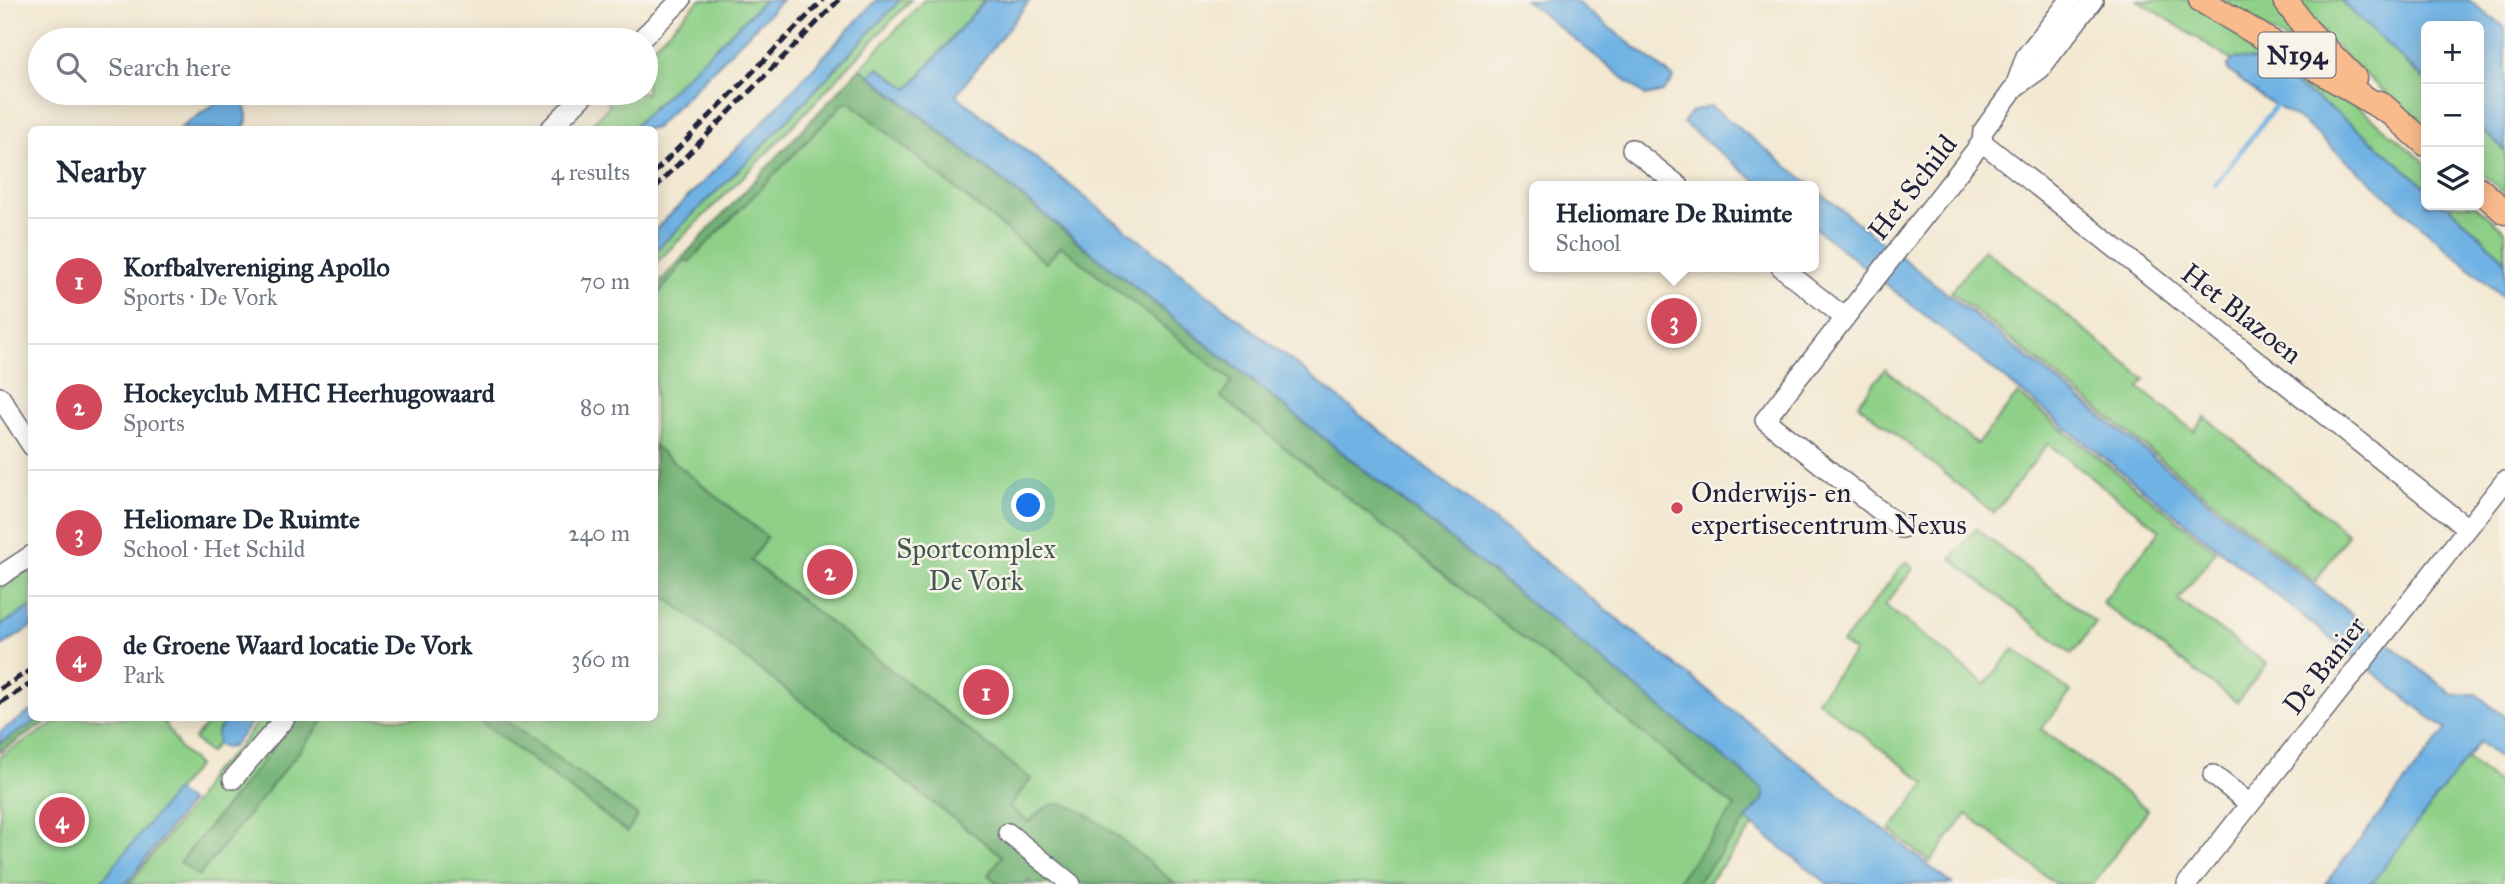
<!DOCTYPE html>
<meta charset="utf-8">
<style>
body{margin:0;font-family:"IM FELL Great Primer",serif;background:#f6f6f7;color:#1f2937}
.controls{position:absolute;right:21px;top:21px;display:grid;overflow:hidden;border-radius:10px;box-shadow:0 4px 18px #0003}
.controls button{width:63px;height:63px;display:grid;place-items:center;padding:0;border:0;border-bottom:2px solid #e0e1e3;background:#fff;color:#1f2937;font:35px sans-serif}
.you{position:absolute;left:1029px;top:506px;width:24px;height:24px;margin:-18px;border:5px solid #fff;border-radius:50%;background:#1a73e8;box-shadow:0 0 0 10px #1a73e833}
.badge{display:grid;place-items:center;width:46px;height:46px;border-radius:50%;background:#d1495b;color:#fff;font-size:23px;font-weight:700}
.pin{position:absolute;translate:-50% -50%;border:4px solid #fff;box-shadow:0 2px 7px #0006}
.popup{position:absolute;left:1529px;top:181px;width:290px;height:91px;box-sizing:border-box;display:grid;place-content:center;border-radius:10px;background:#fff;filter:drop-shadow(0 2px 5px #0005);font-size:23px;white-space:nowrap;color:#747a83}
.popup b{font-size:26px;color:#1f2937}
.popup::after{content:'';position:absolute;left:50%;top:100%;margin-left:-14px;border:14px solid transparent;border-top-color:#fff}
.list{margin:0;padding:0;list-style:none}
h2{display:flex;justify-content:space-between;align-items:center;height:91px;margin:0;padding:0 28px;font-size:30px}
h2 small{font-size:23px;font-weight:400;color:#747a83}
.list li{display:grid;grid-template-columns:46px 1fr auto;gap:21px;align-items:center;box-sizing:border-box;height:126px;padding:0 28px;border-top:2px solid #e0e1e3}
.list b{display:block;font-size:26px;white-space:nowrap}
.list p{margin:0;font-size:23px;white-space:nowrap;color:#747a83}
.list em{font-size:23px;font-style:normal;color:#747a83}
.icon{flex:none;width:38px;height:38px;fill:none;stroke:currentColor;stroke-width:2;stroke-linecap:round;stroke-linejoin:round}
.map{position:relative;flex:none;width:2505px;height:884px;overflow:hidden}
.search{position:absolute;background:#fff;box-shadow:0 4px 18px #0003;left:28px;top:28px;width:630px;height:77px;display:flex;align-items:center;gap:18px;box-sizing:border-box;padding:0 24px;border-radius:38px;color:#747a83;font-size:26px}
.panel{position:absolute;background:#fff;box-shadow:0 4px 18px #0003;left:28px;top:126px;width:630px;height:595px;border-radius:10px}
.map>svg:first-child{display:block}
.green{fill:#8ed088;stroke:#587962;stroke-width:2}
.forest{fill:#72b274;stroke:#4a6a58;stroke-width:2}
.water{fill:#70b2e4;stroke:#496a90;stroke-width:2}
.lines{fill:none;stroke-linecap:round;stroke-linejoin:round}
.stream{stroke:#70b2e4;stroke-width:5}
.minor-casing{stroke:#6b6770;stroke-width:22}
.major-casing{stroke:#6b6770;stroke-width:27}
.minor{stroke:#fff;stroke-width:19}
.major{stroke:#fabb8c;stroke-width:24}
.rail{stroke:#22223b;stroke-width:5;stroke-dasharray:10 5;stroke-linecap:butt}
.poi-dot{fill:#d1495b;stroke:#f7f3e8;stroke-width:2.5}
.labels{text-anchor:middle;stroke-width:5;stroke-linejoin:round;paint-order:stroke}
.shield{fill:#f7f3e8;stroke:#62616f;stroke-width:2}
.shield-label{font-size:26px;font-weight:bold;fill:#22223b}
.street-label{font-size:28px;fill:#22223b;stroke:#f7f3e8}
.poi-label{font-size:28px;fill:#22223b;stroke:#f7f3e8;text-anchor:start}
.park-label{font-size:28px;fill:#425652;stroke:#f7f3e8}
</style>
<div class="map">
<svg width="2505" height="884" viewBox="0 0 2505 884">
<rect width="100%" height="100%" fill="#f7f3e8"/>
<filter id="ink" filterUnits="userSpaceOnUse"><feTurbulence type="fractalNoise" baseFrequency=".0143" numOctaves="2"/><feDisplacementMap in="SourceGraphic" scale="14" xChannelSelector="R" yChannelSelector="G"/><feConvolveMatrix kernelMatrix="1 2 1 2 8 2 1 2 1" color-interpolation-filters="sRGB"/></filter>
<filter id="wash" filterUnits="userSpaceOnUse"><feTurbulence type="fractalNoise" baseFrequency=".00686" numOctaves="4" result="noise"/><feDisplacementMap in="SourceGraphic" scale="28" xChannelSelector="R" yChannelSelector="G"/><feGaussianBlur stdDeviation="1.57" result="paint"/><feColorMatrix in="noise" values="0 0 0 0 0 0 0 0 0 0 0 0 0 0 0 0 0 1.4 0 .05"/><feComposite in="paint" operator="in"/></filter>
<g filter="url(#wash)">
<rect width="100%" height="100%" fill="#f3e8d2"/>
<path class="green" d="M700,0h65l-134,129 -45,1 24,-25 -7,-8 4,-4h39v-40z
M900,0h11l-143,152 -113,112v-13l104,-101z
M924,0h61l-77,89 -29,-21 902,725 -74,91h-1578l68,-85 13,-25 27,-25 24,-31h393l1,-430 208,-218 -3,-2z
M2138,0h49l103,58 55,38 81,67v24l-63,-54 -103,-71 -29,-2z
M2213,0h61l49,61z
M2293,0h47l86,81v47l-83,-73z
M2479,127l26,23v43l-26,-21z
M2448,205h27l30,26v29z
M1984,249l161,130 -6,9 55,43 11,-14 143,117 -33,48 -364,-290z
M1885,369l92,75 41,-50 198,157 -38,49 89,64 -30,38 -135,-99 58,-73 -112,-86 -54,69 -136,-109z
M1976,528l120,95 -24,31 -121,-95z
M1906,561l8,7 -29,37 100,79 29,-35 57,43 -30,37 107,81 -55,74h-37l-89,-70 -37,48 -40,-32 36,-47 -109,-83 37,-48 -12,-9z
M31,567v40l-31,19v-38z
M64,718h98l18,31 18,16 -99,119h-99v-128z
M212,718h16l-11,14v12l-8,9 -15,-14z
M2464,756l41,33v78l-4,17h-136z"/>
<path class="forest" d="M860,68l903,721 1,9 -68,86h-21l60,-77 -514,-410 11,-16 -171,-135 -15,17 -196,-161 -6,1 -155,159 -3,-2 -31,38 -1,-10z
M654,446l113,91 -16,24 280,218 -22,28 20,15c8,-9 18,-18 31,-18 27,1 92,62 115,80h-142l-5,-4 -4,4h-25l-11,-9 14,-19 -347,-267z
M41,718h12l-53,34v-9z
M298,718h28l-127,158 -19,-14z
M476,718h26l136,98 -11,16z"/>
<path class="water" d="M765,0h17l-128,129h-23z
M876,0h24l-141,150 -104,101v-21l106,-106z
M985,0h45l-74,95 996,789h-124l-82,-64 18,-22 -1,-9 -893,-714 9,-7 30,21z
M1525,0h49l100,78 -11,14 -17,4z
M2340,0h129l36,28v122l-26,-23v-101h-53v55z
M2235,58l25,4 57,37 46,34 63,54v18h22l57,55v39l-202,-177 -40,-24 -35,-28v-5z
M230,93c15,8 22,22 13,36h-64z
M1711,106l101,80h-50l-79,-63 8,-11z
M1814,188l639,507 23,-1 29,23v45l-26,-20 -108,142h-46l121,-154 -632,-503z
M31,607v20l-31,20v-21z
M31,711l1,7h9l-41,25v-11z
M228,718h27l-23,29 -7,1 -8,-4v-12z
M175,791l15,11 -64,82h-27z"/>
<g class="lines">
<path class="stream" d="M2215,185l65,-85"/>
</g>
</g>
<g filter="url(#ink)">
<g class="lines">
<defs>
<path id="minor" d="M640,40l41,-40
M2015,87l25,-18 53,-69
M549,130l37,-37
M1982,142l485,386
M1632,149l47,37
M1781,267l64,51
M0,397l32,49
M1902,528l-137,-108 217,-278 1,-11 32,-44 11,-31 44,-56
M0,576l32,-21
M2213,775l37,29
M233,779l52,-61
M1008,833l63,51
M2187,884l318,-403"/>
<path id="major" d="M2201,0l189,113
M2285,0l23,31 46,47
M2380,103l46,41
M2479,189l26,23"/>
</defs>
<use href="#minor" class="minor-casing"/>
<use href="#major" class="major-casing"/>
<use href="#minor" class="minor"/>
<use href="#major" class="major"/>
<path class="rail" d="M654,173l169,-173
M654,189l185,-189
M0,689l32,-20
M0,703l32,-20"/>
</g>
</g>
<circle class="poi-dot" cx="1677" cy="508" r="7"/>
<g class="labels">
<rect class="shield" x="2258.5" y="32.5" width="77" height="45" rx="5"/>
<g class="shield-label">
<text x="2297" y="64">N194</text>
</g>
<g class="street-label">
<text transform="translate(1912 187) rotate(-52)" y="10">Het Schild</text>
<text transform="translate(2242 313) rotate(38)" y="10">Het Blazoen</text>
<text transform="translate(2324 665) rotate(-52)" y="10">De Banier</text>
</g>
<g class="poi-label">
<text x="1691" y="502">Onderwijs- en<tspan x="1691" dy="32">expertisecentrum Nexus</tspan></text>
</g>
<g class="park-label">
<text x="976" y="558">Sportcomplex<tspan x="976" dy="32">De Vork</tspan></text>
</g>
</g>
</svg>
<div class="controls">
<button>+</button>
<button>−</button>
<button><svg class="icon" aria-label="layers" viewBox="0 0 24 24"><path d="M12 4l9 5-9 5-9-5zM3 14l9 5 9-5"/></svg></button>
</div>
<div class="you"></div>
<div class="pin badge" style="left:986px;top:692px">1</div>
<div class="pin badge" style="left:830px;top:572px">2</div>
<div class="pin badge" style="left:1674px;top:321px">3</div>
<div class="popup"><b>Heliomare De Ruimte</b>School</div>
<div class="pin badge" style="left:62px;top:820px">4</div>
<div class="search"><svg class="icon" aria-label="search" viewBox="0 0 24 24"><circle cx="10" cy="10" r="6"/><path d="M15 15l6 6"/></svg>Search here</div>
<section class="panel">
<h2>Nearby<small>4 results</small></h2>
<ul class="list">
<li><span class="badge">1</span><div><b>Korfbalvereniging Apollo</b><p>Sports · De Vork</p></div><em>70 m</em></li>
<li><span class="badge">2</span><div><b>Hockeyclub MHC Heerhugowaard</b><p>Sports</p></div><em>80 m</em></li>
<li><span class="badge">3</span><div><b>Heliomare De Ruimte</b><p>School · Het Schild</p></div><em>240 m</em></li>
<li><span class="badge">4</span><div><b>de Groene Waard locatie De Vork</b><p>Park</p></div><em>360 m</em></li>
</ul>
</section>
</div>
